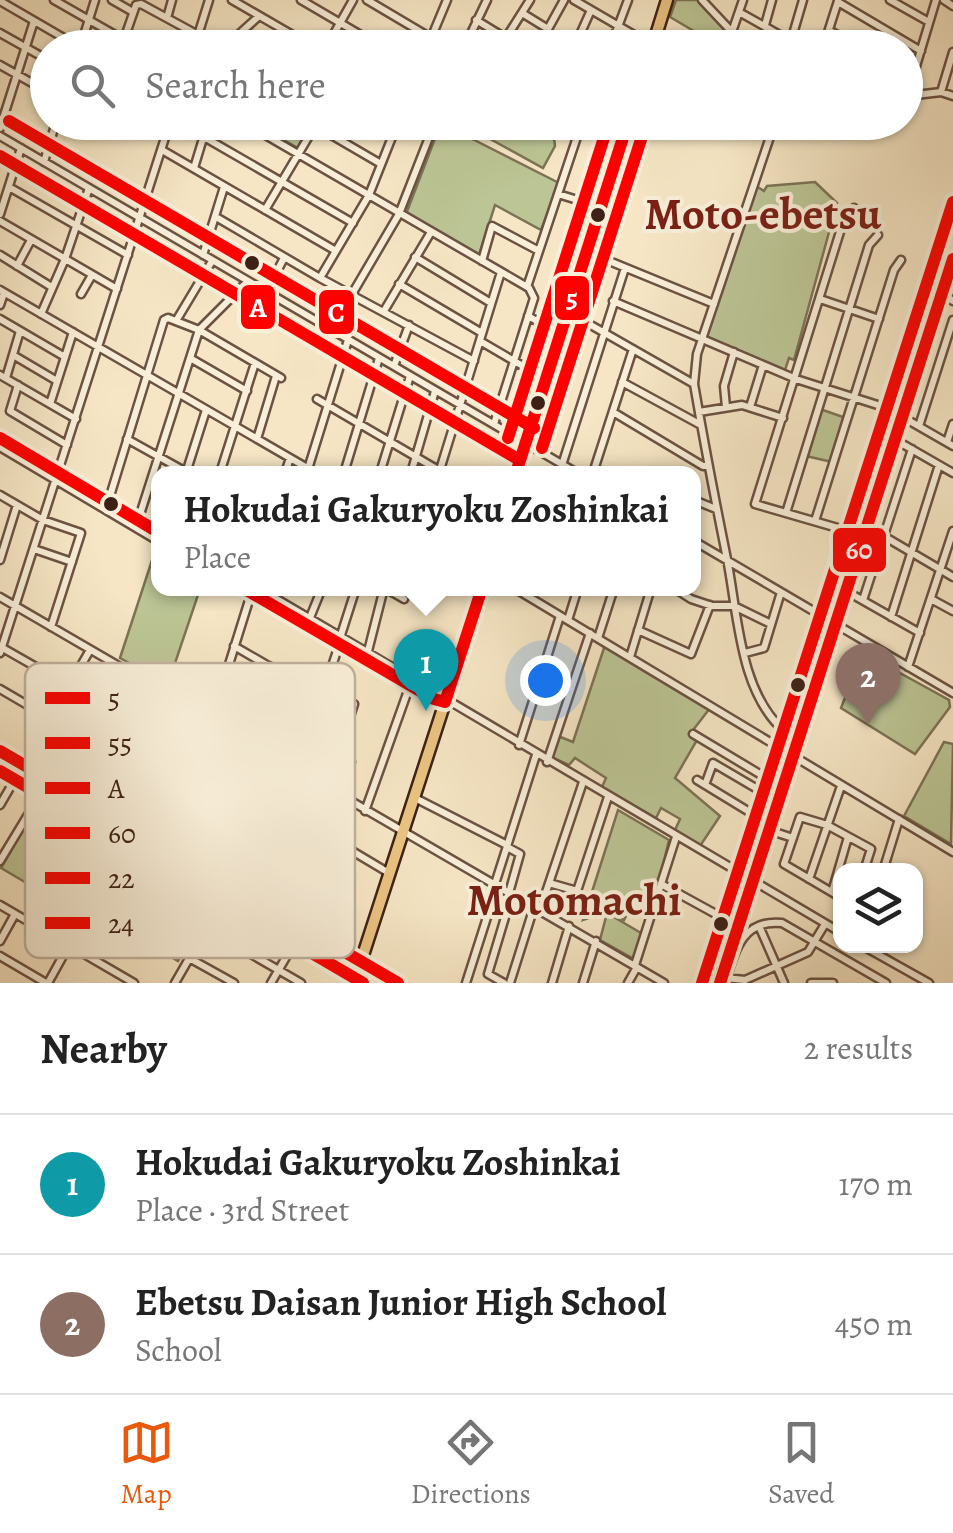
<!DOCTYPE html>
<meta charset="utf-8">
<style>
body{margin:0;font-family:Alegreya,serif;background:#f6f6f6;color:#222}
.controls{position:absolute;right:30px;bottom:30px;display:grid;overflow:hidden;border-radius:20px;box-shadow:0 2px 8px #0004}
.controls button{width:90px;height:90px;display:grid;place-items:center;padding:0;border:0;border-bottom:2px solid #e0e0e0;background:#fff;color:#222;font:50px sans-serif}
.you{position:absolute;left:545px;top:680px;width:35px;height:35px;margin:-25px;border:8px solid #fff;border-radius:50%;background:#1a73e8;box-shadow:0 0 0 15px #1a73e833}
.badge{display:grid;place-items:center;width:65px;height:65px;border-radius:50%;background:#ea580c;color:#fff;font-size:32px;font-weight:700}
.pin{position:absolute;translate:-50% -82px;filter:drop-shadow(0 2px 5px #0008)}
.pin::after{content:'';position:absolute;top:52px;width:35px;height:30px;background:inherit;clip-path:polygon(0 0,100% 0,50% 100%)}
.popup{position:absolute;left:151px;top:466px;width:550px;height:130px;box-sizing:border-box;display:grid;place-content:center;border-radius:20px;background:#fff;filter:drop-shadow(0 2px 8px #0005);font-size:32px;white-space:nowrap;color:#767676}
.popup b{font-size:38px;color:#222}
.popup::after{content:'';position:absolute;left:50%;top:100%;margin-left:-20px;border:20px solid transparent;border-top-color:#fff}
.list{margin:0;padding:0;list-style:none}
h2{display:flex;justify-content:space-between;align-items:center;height:130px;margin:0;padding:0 40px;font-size:42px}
h2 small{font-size:32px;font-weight:400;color:#767676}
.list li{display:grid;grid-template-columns:65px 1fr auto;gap:30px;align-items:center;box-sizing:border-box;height:140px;padding:0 40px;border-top:2px solid #e0e0e0}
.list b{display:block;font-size:38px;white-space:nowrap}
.list p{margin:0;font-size:32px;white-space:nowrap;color:#767676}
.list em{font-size:32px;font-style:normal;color:#767676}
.icon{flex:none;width:55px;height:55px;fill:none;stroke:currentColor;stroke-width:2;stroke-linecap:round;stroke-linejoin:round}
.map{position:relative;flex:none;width:953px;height:983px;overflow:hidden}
.search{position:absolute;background:#fff;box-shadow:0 2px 8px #0004;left:30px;right:30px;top:30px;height:110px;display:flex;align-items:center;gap:25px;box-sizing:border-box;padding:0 35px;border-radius:55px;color:#767676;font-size:38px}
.sheet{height:410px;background:#fff}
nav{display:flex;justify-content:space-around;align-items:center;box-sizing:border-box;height:140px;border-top:2px solid #e0e0e0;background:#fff;font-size:28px;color:#767676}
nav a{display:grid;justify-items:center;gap:5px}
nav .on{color:#ea580c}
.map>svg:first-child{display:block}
.green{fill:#bcc595;stroke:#7c7356;stroke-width:2.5}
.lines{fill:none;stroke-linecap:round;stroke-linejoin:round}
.minor-casing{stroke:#6b5242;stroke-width:11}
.major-casing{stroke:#3d2116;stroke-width:15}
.minor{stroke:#f9efd9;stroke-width:6}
.major{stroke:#ebc382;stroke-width:10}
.bus-1-casing{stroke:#f9efd9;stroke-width:20}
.bus-2-casing{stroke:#f9efd9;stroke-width:20}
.bus-3-casing{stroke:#f9efd9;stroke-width:20}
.bus-4-casing{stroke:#f9efd9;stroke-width:20}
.bus-5-casing{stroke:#f9efd9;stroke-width:20}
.bus-6-casing{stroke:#f9efd9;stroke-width:20}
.bus-1{stroke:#f00;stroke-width:12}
.bus-2{stroke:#f00;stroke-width:12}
.bus-3{stroke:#f00;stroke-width:12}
.bus-4{stroke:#f00;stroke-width:12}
.bus-5{stroke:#f00;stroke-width:12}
.bus-6{stroke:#f00;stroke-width:12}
.bus-dot{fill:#3d2116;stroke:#f9efd9;stroke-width:4}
.labels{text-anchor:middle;stroke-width:8;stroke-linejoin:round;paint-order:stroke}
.quarter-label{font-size:45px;font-weight:bold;fill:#7a1f14;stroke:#f9efd9}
.key{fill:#f9efd9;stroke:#c1b19e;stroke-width:2.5}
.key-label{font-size:28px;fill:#3d2116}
.line-badge{stroke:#f9efd9;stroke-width:4}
.badge-label{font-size:28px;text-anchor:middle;font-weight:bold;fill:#fff}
</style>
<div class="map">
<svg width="953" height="983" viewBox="0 0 953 983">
<rect width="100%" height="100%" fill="#f6e6c5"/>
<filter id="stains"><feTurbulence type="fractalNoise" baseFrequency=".002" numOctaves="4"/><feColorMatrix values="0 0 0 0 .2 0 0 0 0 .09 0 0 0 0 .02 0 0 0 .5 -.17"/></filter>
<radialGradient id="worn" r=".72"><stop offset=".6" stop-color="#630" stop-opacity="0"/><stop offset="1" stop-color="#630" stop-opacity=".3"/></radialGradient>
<path class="green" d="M676,0h24l44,47h-23l-51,-30z
M268,122l34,1 6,3 -10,22 -34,-19z
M441,123l118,60 -18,47 -46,-25 -16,50 -73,-41z
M461,123h68l25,15 1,8 -12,22z
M815,182l22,21 -43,157 -5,-2 -4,12 -79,-34 50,-150 8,5 3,-5z
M820,409l26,9 -14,44 -26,-6z
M156,548l2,2v38l42,1 -32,95 -48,-26z
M605,645l105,63 -20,26 7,6 -22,38 45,38 -20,30 -25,-16 5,-11 -19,-11 -5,10 -54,-31 4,-9 -31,-20 -6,7 -18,-8 7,-21 15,6z
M869,656l80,44 1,7 -35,47 -74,-46 20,-51z
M140,731l25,15 -14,26 -27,-14z
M944,742l9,2 -2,100 -47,-28z
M48,787l172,101 -42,73 -48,-28 -5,8 -124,-73z
M618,810l51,30 -12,50 -21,6 -12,24 -16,-9 -25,9z
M607,913l34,20 -7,26 -34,-19z"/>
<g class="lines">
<defs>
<path id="minor" d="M54,0l70,40
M112,0l21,12
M232,0l83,48
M301,0l82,48
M367,0l81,48
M574,0l79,46
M702,0l45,48
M890,0l39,22
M944,0l9,6
M0,1l81,47
M838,2l83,49
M739,12l64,36
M522,13l26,16 16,-29
M167,18l5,-18
M476,20l46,28
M765,25l7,-25
M829,30l29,18
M732,32l11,-32
M0,33l48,27
M506,38l24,-38
M235,41l11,7
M791,41l12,-41
M80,48l15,-48
M121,48l15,-43 5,-1 57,31
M194,48l15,-48
M233,48l4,-12 22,-20
M326,48l27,-48
M427,48l20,-48
M464,48l23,-48
M574,48l17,-38
M610,48l18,-48
M823,48l15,-47
M0,65l48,27
M941,92l12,-40
M907,96l29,-96
M907,96l34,-4 12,4
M243,122l286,166 5,10 -40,126
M309,122l72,42
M375,122l19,11
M775,122l-78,232 -3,30c10,58 21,116 33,175 11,55 12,132 57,172
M0,128l34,-107
M0,136l577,337
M204,137l149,86
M162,150l174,101
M44,162l12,-40
M194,168l14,-46
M9,187l119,68
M558,194l42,13
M265,210l50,-84
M0,214l21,-66
M216,217l104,61 154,83
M0,221l117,68
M587,252l127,52
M0,255l50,31
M203,255l21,-68
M415,257l76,46
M482,261l10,-35 47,25
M17,266l14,-26
M320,278l49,-83 29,-73
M927,283l26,18
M399,284l83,49
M527,287l55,-165
M0,290l316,183
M266,292l18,-34
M81,294l11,-19
M820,299l59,20
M613,301l183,78 91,29 66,38
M0,305l4,-12
M384,311l47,-79
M568,312l126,72
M41,314l24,-55 24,-71
M528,316l32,18
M0,319l65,38
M176,321l36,-60
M331,330l68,-116 36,-92
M480,341l65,38
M13,355l44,26
M190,358l57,33
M394,366l15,-41
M0,375l76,44
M6,378l14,-47
M622,382l79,43
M18,385l-8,26 57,34
M317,399l123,72
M50,404l23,-72
M726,407l-2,-21 10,-34
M750,407l13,-42
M613,412l90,54h5
M699,412l43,-7 41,13
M919,426l34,-106
M880,431l73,42
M0,438l158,94
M127,439l61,34
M257,439l19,-63
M947,442l6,-18
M0,447l158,94
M562,465l63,-197
M308,469l40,-129
M186,473l20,-63
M220,473l35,-110
M285,473l5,-15
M344,473l35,-115
M380,473l30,-97
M411,473l24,-82
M439,473l62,-201
M593,473l40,-124
M643,473h4
M0,495l43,25 38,13 -30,94
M694,500l22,9
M106,509l58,-189 4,-2 31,12 82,48
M786,513l83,-268 9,-10
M853,518l100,59
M815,521l79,-251 7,-10
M136,527l63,-197 49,-49
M848,531l-93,-27 89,-285 10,-11
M694,541l259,152
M34,549l38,13
M0,560l17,-55
M832,583l88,50
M242,588l192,111 10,2
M258,588l582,344
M385,588l19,11
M514,588l439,264
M674,588l17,11 21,7h22l37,18
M0,597l664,386
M931,599l22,12
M863,600l49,-151
M891,617l48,-152
M309,620l13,-32
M568,620l10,-32
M638,630l53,24 19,-49
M340,638l16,-50
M598,638l16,-50
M234,646l88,51
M1,647l207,118 181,108
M0,653l170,-531
M745,653l19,-5 17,-56
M367,655l17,-67
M630,657l21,-69
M908,667l45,-136
M217,669l96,55
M226,674l25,-80
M325,688l29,16 -16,51
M0,689l323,189
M259,693l10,-27
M693,734l75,45
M308,738l43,24
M519,745l41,-129
M0,751l398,232
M547,762l43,-129
M697,780l59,36
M705,785l8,-22 51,30
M415,798l92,47
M0,805l90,-155
M92,805l66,-115
M365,811l45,-126
M753,825l40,13
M161,845l67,-115
M507,847l13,7 -11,39
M0,861l49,-81
M883,871l16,-52
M809,879l32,-93
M549,883l28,8 31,-94
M495,884l41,-129
M661,884l62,34
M832,892l16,-55
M840,897l-56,-33 16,-47 27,8 44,24 -7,22
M0,905l134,78
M540,910l43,-128
M759,926l25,57
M206,928l95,55
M306,930l41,-130
M324,940l29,-88
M0,941l15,-27
M863,946l66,37
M0,956l46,27
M189,958l45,25
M635,965l41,-128
M726,978l19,2 63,-28 17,-28
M48,983l21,-38
M175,983l122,-212 42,-126
M271,983l32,-55
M466,983l31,-97
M504,983l-16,-9 24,-80
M510,983l24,-76
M552,983l17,-57
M583,983l13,-42
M628,983l9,-16
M702,983l251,-781
M725,983c10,-32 17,-64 57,-60l104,60
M811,983h22"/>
<path id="major" d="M652,48l15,-48
M516,473l112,-351
M354,983l128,-395"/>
</defs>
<use href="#minor" class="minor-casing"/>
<use href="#major" class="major-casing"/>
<use href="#minor" class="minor"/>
<use href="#major" class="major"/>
<defs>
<path id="bus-1" d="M0,438l158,94
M516,473l112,-351
M243,588l191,111 11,3
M445,702l37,-114
M702,983l251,-781"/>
<path id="bus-2" d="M0,156l516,302
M542,448l103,-321"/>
<path id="bus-3" d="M9,121l525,307
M508,438l101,-316"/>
<path id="bus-4" d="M720,983l233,-724"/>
<path id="bus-5" d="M0,751l398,232"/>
<path id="bus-6" d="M0,771l363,212"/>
</defs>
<use href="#bus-1" class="bus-1-casing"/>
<use href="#bus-2" class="bus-2-casing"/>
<use href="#bus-3" class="bus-3-casing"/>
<use href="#bus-4" class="bus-4-casing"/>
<use href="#bus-5" class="bus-5-casing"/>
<use href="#bus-6" class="bus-6-casing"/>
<use href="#bus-1" class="bus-1"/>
<use href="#bus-2" class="bus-2"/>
<use href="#bus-3" class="bus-3"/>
<use href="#bus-4" class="bus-4"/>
<use href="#bus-5" class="bus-5"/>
<use href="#bus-6" class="bus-6"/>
</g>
<g class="bus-dot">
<circle cx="598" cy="215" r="9"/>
<circle cx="252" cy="263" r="9"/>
<circle cx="538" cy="403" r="9"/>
<circle cx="111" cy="504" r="9"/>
<circle cx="798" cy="685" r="9"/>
<circle cx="721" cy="924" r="9"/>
</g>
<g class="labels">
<g class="quarter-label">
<text x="763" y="229">Moto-ebetsu</text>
<text x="574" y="915">Motomachi</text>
</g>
</g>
<rect x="25" y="663" width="330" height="295" rx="15" class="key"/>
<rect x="45" y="692" width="45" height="12" fill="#f00"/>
<rect x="45" y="737" width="45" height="12" fill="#f00"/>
<rect x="45" y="782" width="45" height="12" fill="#f00"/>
<rect x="45" y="827" width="45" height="12" fill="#f00"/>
<rect x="45" y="872" width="45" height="12" fill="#f00"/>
<rect x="45" y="917" width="45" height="12" fill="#f00"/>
<g class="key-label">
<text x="108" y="708">5</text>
<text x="108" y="753">55</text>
<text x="108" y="798">A</text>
<text x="108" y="843">60</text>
<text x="108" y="888">22</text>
<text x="108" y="933">24</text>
</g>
<g class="line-badge">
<rect x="553" y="274" width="38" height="48" rx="10" fill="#f00"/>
<rect x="239" y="283" width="38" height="48" rx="10" fill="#f00"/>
<rect x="317" y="288" width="39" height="48" rx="10" fill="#f00"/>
<rect x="831" y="526" width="57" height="48" rx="10" fill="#f00"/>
</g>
<g class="badge-label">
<text x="572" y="307">5</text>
<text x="258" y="317">A</text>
<text x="336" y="322">C</text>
<text x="859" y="559">60</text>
</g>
<rect width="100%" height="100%" filter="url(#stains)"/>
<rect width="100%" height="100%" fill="url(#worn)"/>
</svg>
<div class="controls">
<button><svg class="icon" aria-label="layers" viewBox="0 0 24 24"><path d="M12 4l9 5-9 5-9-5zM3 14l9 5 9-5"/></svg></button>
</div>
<div class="you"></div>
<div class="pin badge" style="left:426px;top:711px;background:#0f9aa8">1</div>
<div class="popup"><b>Hokudai Gakuryoku Zoshinkai</b>Place</div>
<div class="pin badge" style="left:868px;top:725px;background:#8d6e63">2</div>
<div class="search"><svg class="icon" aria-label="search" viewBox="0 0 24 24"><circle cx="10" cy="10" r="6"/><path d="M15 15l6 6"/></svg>Search here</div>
</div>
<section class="sheet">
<h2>Nearby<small>2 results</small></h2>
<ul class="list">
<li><span class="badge" style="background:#0f9aa8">1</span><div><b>Hokudai Gakuryoku Zoshinkai</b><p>Place · 3rd Street</p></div><em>170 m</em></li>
<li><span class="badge" style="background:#8d6e63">2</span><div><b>Ebetsu Daisan Junior High School</b><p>School</p></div><em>450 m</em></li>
</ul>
</section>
<nav>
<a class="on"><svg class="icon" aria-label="map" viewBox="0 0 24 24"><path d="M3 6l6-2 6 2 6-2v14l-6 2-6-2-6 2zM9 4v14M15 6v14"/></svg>Map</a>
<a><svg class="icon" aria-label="directions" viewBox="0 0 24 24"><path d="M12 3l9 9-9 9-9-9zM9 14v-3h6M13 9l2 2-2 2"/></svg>Directions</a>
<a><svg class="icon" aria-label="saved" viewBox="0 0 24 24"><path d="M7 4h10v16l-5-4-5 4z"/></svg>Saved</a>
</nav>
